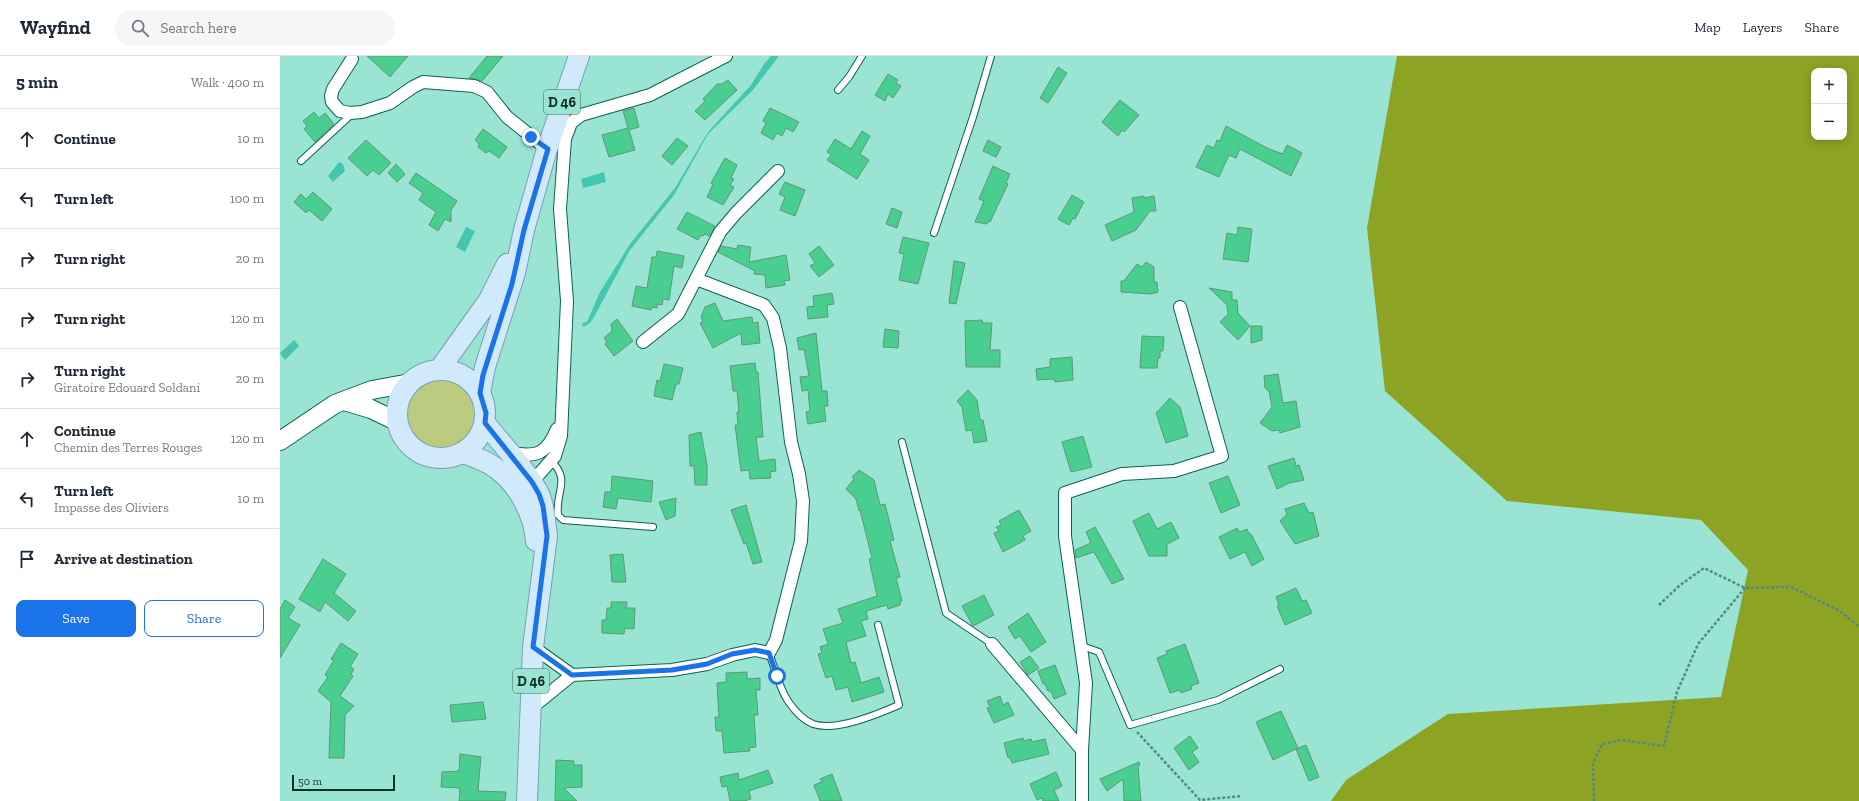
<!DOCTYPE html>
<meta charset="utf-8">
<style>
body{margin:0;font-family:"Zilla Slab",serif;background:#f6f6f7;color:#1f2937}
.controls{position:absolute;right:12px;top:12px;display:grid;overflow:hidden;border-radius:8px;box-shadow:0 2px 10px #0003}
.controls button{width:36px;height:36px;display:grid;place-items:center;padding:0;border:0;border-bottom:1px solid #e0e1e3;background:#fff;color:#1f2937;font:20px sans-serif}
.scale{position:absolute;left:12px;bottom:10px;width:103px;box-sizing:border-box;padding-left:4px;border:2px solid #102f29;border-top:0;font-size:11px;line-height:14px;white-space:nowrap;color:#102f29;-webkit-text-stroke:3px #9ae4d4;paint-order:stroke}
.stop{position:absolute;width:12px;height:12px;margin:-9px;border:3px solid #1a73e8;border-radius:50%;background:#fff}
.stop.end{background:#1a73e8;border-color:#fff;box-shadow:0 1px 4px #0008}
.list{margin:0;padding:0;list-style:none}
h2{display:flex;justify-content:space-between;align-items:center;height:52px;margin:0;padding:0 16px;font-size:17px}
h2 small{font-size:13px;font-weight:400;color:#747a83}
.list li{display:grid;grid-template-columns:26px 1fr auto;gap:12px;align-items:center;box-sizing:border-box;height:60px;padding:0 16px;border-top:1px solid #e0e1e3}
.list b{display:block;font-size:15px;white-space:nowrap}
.list p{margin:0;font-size:13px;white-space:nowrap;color:#747a83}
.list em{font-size:13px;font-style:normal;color:#747a83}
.actions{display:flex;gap:8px;padding:12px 16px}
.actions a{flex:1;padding:9px 0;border:1px solid #1a73e8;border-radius:8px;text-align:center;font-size:14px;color:#1a73e8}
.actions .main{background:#1a73e8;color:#fff}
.icon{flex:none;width:22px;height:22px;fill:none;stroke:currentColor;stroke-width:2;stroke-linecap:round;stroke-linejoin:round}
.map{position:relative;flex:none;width:1579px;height:745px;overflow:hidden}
header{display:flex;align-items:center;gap:24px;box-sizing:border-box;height:56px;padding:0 20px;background:#fff;border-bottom:1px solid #e0e1e3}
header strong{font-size:19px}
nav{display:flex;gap:22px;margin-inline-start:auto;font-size:14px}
.search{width:280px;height:36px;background:#f6f6f7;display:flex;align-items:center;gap:10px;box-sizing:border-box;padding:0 14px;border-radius:22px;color:#747a83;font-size:15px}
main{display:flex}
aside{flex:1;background:#fff}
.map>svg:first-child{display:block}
.green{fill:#bbcc81}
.forest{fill:#8da324;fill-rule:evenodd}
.water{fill:#44c7b0}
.building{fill:#49ce8f;stroke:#5f9778}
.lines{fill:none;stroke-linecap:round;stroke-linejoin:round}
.service-casing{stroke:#0d6154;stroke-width:8}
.minor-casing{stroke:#0d6154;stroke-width:14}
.secondary-casing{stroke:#0d6154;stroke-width:20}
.primary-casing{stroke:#799fb0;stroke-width:22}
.path{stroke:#55897e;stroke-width:2.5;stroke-dasharray:3 2;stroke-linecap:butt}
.service{stroke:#fff;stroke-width:6}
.minor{stroke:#fff;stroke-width:12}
.secondary{stroke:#fff;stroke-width:18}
.primary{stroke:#d1eafb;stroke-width:20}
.route{stroke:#1a73e8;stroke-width:5}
.labels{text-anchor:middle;stroke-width:4;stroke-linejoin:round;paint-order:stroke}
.shield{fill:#9ae4d4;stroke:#39655c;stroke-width:1}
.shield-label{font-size:14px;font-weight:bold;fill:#102f29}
</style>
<header>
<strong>Wayfind</strong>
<div class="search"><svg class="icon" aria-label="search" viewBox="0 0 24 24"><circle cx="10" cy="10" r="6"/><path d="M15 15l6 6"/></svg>Search here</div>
<nav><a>Map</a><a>Layers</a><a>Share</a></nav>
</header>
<main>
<aside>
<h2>5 min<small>Walk · 400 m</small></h2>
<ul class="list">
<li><svg class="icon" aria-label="ahead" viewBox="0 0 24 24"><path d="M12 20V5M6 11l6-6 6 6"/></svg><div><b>Continue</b></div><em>10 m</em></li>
<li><svg class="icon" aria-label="left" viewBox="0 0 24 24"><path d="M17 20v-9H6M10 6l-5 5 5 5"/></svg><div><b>Turn left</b></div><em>100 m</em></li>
<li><svg class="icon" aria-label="right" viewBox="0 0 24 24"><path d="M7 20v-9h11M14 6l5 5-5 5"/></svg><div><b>Turn right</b></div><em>20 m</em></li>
<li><svg class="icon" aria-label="right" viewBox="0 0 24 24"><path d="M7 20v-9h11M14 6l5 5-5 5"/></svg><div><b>Turn right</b></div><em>120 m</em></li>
<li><svg class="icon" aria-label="right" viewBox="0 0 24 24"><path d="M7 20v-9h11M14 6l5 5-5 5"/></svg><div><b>Turn right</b><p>Giratoire Edouard Soldani</p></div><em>20 m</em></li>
<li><svg class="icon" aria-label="ahead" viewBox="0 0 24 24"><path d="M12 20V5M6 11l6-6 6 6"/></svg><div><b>Continue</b><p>Chemin des Terres Rouges</p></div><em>120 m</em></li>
<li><svg class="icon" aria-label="left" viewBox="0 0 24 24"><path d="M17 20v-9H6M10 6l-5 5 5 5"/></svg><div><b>Turn left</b><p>Impasse des Oliviers</p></div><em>10 m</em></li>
<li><svg class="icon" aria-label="arrive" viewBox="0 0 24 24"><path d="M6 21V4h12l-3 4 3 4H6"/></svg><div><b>Arrive at destination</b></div></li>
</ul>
<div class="actions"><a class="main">Save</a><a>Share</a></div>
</aside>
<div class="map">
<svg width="1579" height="745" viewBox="0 0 1579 745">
<rect width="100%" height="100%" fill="#9ae4d4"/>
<path class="green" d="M125 358a36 36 0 1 1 72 0a36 36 0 1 1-72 0Z"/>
<path class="forest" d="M1117,0h462v745h-528l15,-21 102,-66 273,-17 27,-127 -47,-50 -194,-19 -122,-110 -18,-163zM1534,15h30v66h-30z"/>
<path class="water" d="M491,0h8l-26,34 -45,44 -34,61 -44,55 -36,67 -4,6 -7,4 -1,-4 5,-1 13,-30 30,-48 45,-56 33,-56 43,-47 13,-21z
M59,106l4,2 2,7 -12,11 -5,-6z
M324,116l2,10 -23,6 -2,-9z
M186,171l9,4 -10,21 -9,-5z
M14,284l5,6 -14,14 -5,-7z"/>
<path class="building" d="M87,0h41l-18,21z
M207,0h16l-21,25 -13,-3z
M778,11l9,6 -19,30 -8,-5z
M608,18l10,6 -2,3 5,3 -8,12 -5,-4 -3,7 -10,-6z
M448,24l9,10 -32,30 -10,-9 10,-10 -2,-2 14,-15h5z
M840,44l19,15 -15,17 -2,-2 -4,6 -16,-14z
M354,52l5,19 -10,3 6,20 -26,7 -7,-22 26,-7 -5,-17z
M490,52l29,14 -6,10 -7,-4 -4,8 -5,-3 -4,7 -12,-7 5,-10 -3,-2z
M34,56l5,6 6,-5 9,11 -19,18 -11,-13 3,-3 -4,-5z
M946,70l43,23 14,5 4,-9 15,8 -11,23 -51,-27 -4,9 -7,-3 -10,22 -23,-10 11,-22 7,3 3,-8 3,1z
M203,73l24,18 -8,11 -10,-7 -3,2 -8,-6 1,-3 -4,-4z
M582,75l8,5 -10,18 9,6 -12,19 -30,-19 4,-5 -4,-3 8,-13 16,10z
M397,82l11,8 -16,19 -10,-9z
M86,84l25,23 -12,12 -6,-5 -6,6 -19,-18z
M708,84l13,7 -5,10 -13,-6z
M445,102l12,7 -6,13 3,1 -4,6 4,2 -11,18 -16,-8 6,-13 -2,-1z
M116,108l9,10 -8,8 -9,-9z
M713,110l17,8 -4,9 2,1 -18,38 -2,-1 -1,3 -12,-2 9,-21 -5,-2z
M136,117l41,28 -6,9v12l-6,-3 -7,12 -9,-6 7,-13 -17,-12 4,-7 -14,-10z
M505,126l20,8 -10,26 -15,-6 5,-13 -6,-3z
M33,136l19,17 -10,12 -13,-11 -3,3 -12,-11 7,-8 5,5z
M792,139l12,7 -9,17 -2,-1 -4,7 -11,-6z
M864,140v2l10,-2 2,15h-6l-14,19 -24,11 -7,-16 29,-13 -2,-14z
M612,152l10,4 -5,16 -11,-4z
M407,156l28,14 -5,10 -5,-2 -2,2 -2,-1 -3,5 -21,-11z
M958,171l14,2 -4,33 -25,-3 4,-26 10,2z
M623,181l26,6 -11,41 -19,-4 5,-26 -5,-1z
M458,189l13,2 -2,15 37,-7 4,25 -6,1 1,4 -19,3 -1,-13 -11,-1 1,-3 -37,-19 3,-6 16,3z
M539,190l15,19 -15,12 -9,-11 5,-3 -6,-9z
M377,195l27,5 -2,12 -8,-2 -5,34 -6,-1 -1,6 -5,-1v4l-5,-1 -1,3 -19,-4 4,-20 11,2 5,-31h4z
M674,205l11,2 -9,41 -7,-1z
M866,206l8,5v15h3l1,10 -7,2 -30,-2v-11h3l13,-17 5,3z
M929,232l23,4v8h5l1,13 12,13 -12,14 -18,-18 8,-8 -1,-9z
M552,237l2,11 -7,1 1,12 -20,2 -1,-12 7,-1 -1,-10z
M435,247l8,18 29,-4 1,6 5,-1 2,21 -18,2 -1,-12 -28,15 -13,-25 3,-1 -2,-5 4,-10z
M337,263l16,22 -19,15 -9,-12 2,-2 -3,-4 8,-7 -1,-7z
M702,264l1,3h9l-2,27h10v17h-34l-1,-46z
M971,270h11v14l-11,3z
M605,273l14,2 -1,17 -15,-1z
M536,277l6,58h5l1,15h-4l2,15 -18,3 -2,-12 4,-1 -2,-21 -6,1 -2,-14 9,-1 -5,-27 -5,1 -2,-12z
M862,280l22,1 -1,14h-3v7h-2l-1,10h-17z
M792,301l1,23 -18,2 -1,-3 -17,1 -1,-11 14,-2v-8z
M475,307l1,9h2l5,65h-7l3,24 16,-2 1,12 -6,1 1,6 -21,1 -1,-9 -8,1 -6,-46h3l-1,-13h2l-2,-21h-4l-3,-25z
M384,308l19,4 -4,16h-3l-4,16 -18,-4 3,-16 3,1z
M998,318l5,29 13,-2 4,26 -20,6 -1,-3 -7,1 -12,-8 12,-16 -3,-16 -4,-3 -1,-12z
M688,334l9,10 3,20h3l4,21 -13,2 -2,-13 -6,1 -4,-24 -5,-6z
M890,342l10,9 8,29 -22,7 -10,-30z
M421,376l6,33v20h-12l-1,-19h-4l-1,-31z
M803,380l9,31 -21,5 -9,-30z
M1014,402l2,8 3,-1 5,15 -15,3 -12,6 -9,-23z
M579,414l15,10 6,25 5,-1 9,36 -4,1 10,36 -4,1 6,23 -2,1v3l-12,4 -1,-4 -21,6 2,8 -7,2 5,15 -20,6 5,21 4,-1 6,21 18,-6 5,15 -32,10 -4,-15 -12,3 -4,-14 -6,2 -8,-24 4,-1 -2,-6 8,-3 -5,-15 20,-6 -5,-14 39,-13 -8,-37 3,-1 -12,-48 -1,1 -3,-12 -10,-10 8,-10 -2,-2z
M332,420l41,5 -2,21 -33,-4 -2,11 -13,-2 2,-15h6z
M948,420l12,29 -19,8 -12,-30z
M396,442l-1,18 -9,4 -7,-18z
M1024,447l5,10 4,-1 6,24 -24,8 -15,-23 7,-7 -2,-5z
M466,449l16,57 -9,2 -7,-21 -2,1 -13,-34z
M739,454l12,21 -8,5 2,4 -22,12 -9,-19 5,-2 -3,-4 5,-2 -2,-4z
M869,457l8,16 14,-7 8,16 -12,6v12h-18l-16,-35z
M815,471l29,52 -12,5 -18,-32 -18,6 -1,-8 16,-7 -5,-11z
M957,472l3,4 7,-3 2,5h2l13,25 -12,7 -7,-14 -15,7 -11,-22z
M343,498l3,28h-14l-2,-27z
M43,503l23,15 -12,19 22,18 -8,10 -23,-19 -5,10 -21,-13z
M1016,532l6,13 4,-1 6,13 -27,12 -8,-19 2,-1 -3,-8z
M704,539l10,20 -21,11 -11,-20z
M5,544l10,7 -7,11 12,7 -20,33v-49z
M331,546h16l-1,6h9l-1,21 -9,-1 -1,6 -22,-1v-13h4l1,-12h4z
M748,557l18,29 -15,10 -11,-16 -5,3 -7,-12z
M61,587l17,11 -8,13 4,2 -3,5 2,2 -13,20 14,10 -9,9 -1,43h-15l2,-56 -13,-11 10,-14 -3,-2 9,-15 -3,-1z
M905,588l14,39 -8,3 1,3 -11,4 -1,-3 -10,3 -13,-35 10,-4 -1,-3z
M750,600l9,12 -11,7 -8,-13z
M775,609l11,29 -12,5 -3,-8h-3l-3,-7h-2l-5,-13z
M467,616v7l13,-1v12h-4l2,25h-4l2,32 -7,1 1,3 -26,2 -2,-22h-6l-1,-14h4l-2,-34 9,-1v-9z
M720,640l3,9 5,-3 6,13 -20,8 -7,-15 3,-1 -3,-6z
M203,646l3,17 -34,3 -2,-17z
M1001,655l17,37 -25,12 -17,-38z
M910,680l8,12 -6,4 7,10 -10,8 -15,-22z
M743,682l1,3 7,-2 1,3 13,-3 4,15 -37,9 -2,-6 -2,1 -4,-15z
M1026,689l13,32 -10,4 -13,-32z
M180,698l21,3 -3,34 28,1 -1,9h-46l1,-13 -19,-1 1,-15 17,-1z
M276,704l18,1v4h8v22l-18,1 13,13h-22z
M859,706l1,3 -2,2 3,34h-17l-1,-22 -16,12 -7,-12z
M488,714l5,13 -24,8 2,8 -7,2h-14l-3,-15 -5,1 -2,-10 18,-4 1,7z
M776,716l6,14 -8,4 5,11h-16l-1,-3 -5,2 -7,-16z
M552,718l10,27h-22l-6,-16 8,-3 -2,-3z"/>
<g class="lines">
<defs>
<path id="service" d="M558,34l11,-13 13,-21
M21,105l52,-48
M654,177l39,-116 18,-61
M622,386l44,171 46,31
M270,403c22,23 5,30 8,56l5,5 90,7
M802,590l17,6 31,73 88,-25 62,-31
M489,597c6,15 10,35 19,48 6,9 15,19 25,23 23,8 65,-10 86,-19l-21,-80"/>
<path id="minor" d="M72,3l-19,30 -2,7 1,6 8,9 10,2 12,-1 28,-9 23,-16 10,-5 51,4 13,6 20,25 40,32
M363,286l35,-28 42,-82 16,-19 42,-42
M230,397c27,4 36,2 47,-24
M246,426h6l23,-26 6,-20 6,-135 -7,-92 5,-70 6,-16 10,-8 69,-20 76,-39
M712,588l90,106v51
M253,591l39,28
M292,619l100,-5 35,-6 25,-9 23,-5 14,3 7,-13 25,-99 2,-40 -4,-27 -8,-32 -11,-94 -7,-30 -9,-13 -68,-26
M250,653l42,-34
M802,694l4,-67 -21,-147v-43l57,-19 52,-3 48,-15 -42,-149"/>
<path id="secondary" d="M64,345l27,8 27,13
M0,385l55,-37 37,-14 38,-7"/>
<path id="primary" d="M117 358a44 44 0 1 1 88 0a44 44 0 1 1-88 0Z
M159,314l50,-70 18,-36
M200,337l5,-26 30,-94 9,-43 23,-81 32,-93
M205,367c15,19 44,50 54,71 6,13 6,28 8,42l-14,111 -6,154
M183,397c12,4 24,8 34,16 22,16 37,46 39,72"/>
</defs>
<use href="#service" class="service-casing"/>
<use href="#minor" class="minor-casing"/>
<use href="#secondary" class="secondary-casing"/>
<use href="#primary" class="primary-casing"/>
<path class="path" d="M1379,549l20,-19 25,-18 41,20 46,-1 49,24 19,16
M857,676l63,68 42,-4
M1314,745l-1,-38 9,-19 20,-4 42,6 13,-54 21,-48 47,-56"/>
<use href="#service" class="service"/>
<use href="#minor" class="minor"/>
<use href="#secondary" class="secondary"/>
<use href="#primary" class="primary"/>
</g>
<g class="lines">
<path class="route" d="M251,81l17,12 -24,81 -12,54 -29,91 -3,18 6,20 -1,10 47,59 7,12 4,12 4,30 -14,111 39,28 100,-5 35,-6 25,-10 23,-4 14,3 8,23"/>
</g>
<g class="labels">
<g class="shield">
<rect x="264" y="34" width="36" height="24" rx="3"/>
<rect x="233" y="613" width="36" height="24" rx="3"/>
</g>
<g class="shield-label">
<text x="282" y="51">D 46</text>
<text x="251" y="630">D 46</text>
</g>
</g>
</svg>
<div class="controls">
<button>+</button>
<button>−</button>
</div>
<div class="scale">50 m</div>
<div class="stop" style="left:497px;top:620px"></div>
<div class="stop end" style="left:251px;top:81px"></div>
</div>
</main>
